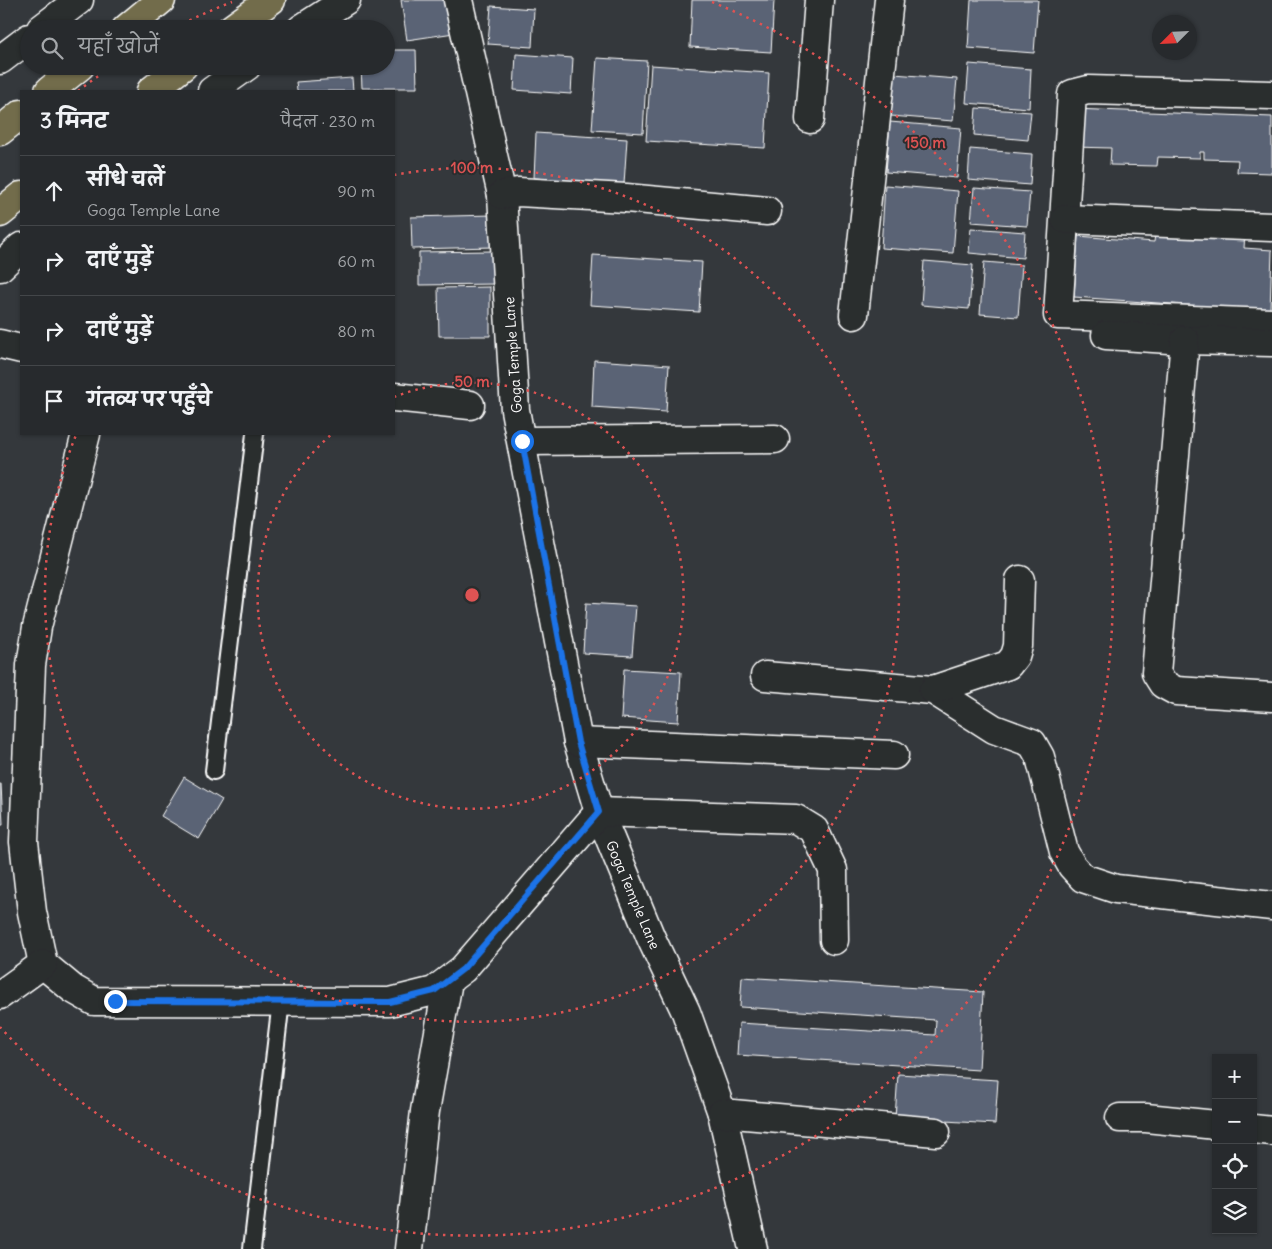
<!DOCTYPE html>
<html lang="hi">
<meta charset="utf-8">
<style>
body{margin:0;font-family:Delius,"Playpen Sans Deva",sans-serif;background:#2f3235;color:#f1f3f6}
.controls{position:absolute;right:15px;bottom:15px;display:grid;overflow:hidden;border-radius:0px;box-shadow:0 1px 4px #0004}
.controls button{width:45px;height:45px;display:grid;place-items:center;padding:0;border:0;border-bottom:1px solid #434649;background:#272a2d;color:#f1f3f6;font:25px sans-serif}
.compass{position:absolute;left:1152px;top:15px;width:45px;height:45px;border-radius:50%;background:#272a2d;box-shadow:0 1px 4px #0004;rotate:246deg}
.stop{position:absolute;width:15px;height:15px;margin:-11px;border:4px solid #1a73e8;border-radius:50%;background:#fff}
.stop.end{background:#1a73e8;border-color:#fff;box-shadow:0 1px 5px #0008}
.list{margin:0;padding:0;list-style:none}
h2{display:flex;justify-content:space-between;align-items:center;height:65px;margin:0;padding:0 20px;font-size:21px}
h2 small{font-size:16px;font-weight:400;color:#a4a7aa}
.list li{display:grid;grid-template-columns:32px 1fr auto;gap:15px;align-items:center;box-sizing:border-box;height:70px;padding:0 20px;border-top:1px solid #434649}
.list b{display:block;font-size:19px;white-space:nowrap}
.list p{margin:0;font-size:16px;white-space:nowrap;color:#a4a7aa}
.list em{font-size:16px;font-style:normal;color:#a4a7aa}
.icon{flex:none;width:28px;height:28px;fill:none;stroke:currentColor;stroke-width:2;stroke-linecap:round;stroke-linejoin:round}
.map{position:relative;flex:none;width:1272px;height:1249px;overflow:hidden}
.search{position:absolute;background:#272a2d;box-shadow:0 1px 4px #0004;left:20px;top:20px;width:375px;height:55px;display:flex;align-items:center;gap:12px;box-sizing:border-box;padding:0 18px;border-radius:28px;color:#a4a7aa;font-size:19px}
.panel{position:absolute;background:#272a2d;box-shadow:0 1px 4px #0004;left:20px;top:90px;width:375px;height:345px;border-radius:0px}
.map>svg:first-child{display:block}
.building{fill:#5a6374;stroke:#fff}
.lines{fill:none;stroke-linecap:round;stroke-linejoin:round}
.service-casing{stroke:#fff;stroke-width:20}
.minor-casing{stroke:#fff;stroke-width:31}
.secondary-casing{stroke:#fff;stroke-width:31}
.trunk-casing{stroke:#fff;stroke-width:31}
.service{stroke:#2a2d2e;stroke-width:16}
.minor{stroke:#2a2d2e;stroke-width:28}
.secondary{stroke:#2a2d2e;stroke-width:28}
.trunk{stroke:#726c4b;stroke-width:28}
.route{stroke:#1a73e8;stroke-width:6}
.ring{fill:none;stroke:#de5353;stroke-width:2.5;stroke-dasharray:2.5 5}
.labels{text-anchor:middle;stroke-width:4;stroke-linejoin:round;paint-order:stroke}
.street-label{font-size:14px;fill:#fff;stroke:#2a2d2e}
.centre{fill:#de5353;stroke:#2a2d2e;stroke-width:2.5}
.ring-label{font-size:15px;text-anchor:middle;font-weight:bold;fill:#de5353;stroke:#2a2d2e;stroke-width:4;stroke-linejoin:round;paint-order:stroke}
</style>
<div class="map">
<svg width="1272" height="1249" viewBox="0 0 1272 1249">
<rect width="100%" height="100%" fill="#34383c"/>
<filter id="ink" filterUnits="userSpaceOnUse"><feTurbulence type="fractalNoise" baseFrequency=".02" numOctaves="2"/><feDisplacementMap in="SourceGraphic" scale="10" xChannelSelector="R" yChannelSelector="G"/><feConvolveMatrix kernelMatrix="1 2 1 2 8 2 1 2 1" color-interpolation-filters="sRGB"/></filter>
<g filter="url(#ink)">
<g class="building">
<polygon points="401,0 449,0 454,33 407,40"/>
<polygon points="692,0 774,0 771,52 690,47"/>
<polygon points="971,0 1038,0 1034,53 968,48"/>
<polygon points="491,6 534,9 532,47 488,44"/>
<polygon points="386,50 416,50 417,88 362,88 361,66 386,66"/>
<polygon points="516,54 573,58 571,94 514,90"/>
<polygon points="597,58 647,61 643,133 592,130"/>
<polygon points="969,64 1031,69 1029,108 966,103"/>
<polygon points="651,65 769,73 765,148 646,141"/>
<polygon points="894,74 957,79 953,121 891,116"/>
<polygon points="352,78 353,91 297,91 296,82"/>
<polygon points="976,108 1031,112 1028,140 974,135"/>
<polygon points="1074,109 1272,117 1272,173 1237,172 1238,160 1204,159 1204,152 1200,152 1200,158 1158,157 1157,166 1110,165 1111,148 1073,147"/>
<polygon points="890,122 961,128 957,178 886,172"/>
<polygon points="536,133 627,139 624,184 534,178"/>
<polygon points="970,149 1032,154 1030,185 968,180"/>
<polygon points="885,185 958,191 953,253 881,248"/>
<polygon points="974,188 1030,192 1027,226 971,222"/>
<polygon points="493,215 493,247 412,249 411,217"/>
<polygon points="1156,227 1245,233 1244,248 1272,250 1270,311 1074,297 1078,236 1154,242"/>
<polygon points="971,228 1025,232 1023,258 969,253"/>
<polygon points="493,251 494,284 419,285 419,252"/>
<polygon points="593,255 702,262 699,312 590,305"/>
<polygon points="924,261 973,265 969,309 921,305"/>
<polygon points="984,262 1022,265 1018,317 980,314"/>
<polygon points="490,287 490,336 439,336 438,288"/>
<polygon points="594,360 669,365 666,412 592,407"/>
<polygon points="586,603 636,606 632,656 583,653"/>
<polygon points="624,669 681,672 678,722 621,718"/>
<polygon points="184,777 222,800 199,839 161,816"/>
<polygon points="0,784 1,784 3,825 0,825"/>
<polygon points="742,977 983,992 979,1070 737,1055 739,1023 935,1035 936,1020 740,1007"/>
<polygon points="898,1074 998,1080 995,1124 895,1118"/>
</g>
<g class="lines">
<defs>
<g id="service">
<polyline points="214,771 255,434"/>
<polyline points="252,1249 281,1001"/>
</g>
<g id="minor">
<polyline points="458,0 502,195 515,410 578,742 599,812 651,938 686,1012 722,1113 753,1249"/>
<polyline points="1272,95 1088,90 1072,94 1058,315 1272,323"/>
<polyline points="810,119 819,0"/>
<polyline points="502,195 518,192 626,198 767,211"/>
<polyline points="1065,219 1272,227"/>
<polyline points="854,315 889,0"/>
<polyline points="1106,335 1185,340 1272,342"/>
<polyline points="1185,340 1156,673 1163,684 1176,691 1272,697"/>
<polyline points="0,344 21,349"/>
<polyline points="394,397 470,405"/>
<polyline points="86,434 37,627 31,665 24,842 32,912 43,964 73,989 94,1001 390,1002 434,991 463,969 599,812 796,819 814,830 833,870 834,940"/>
<polyline points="522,441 775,439"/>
<polyline points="765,676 933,690 994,729 1032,743 1040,757 1064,852 1072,866 1083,878 1116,889 1272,906"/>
<polyline points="933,690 1008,665 1015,656 1018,646 1020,580"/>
<polyline points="578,742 894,755"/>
<polyline points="0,995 43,964"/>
<polyline points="722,1113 936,1132"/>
<polyline points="1120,1118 1146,1118 1216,1125"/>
<polyline points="1253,1129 1272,1131"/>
<polyline points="409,1249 425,1111 448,981"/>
</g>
<g id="secondary">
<polyline points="41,29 79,0"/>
<polyline points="301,29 346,0"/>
<polyline points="0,60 29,38"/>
<polyline points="212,91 247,66"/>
<polyline points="0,267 21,247"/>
</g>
<g id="trunk">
<polyline points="126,29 161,0"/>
<polyline points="231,29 271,0"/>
<polyline points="49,91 80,66"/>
<polyline points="151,91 183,66"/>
<polyline points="0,131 21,114"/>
<polyline points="0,213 21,196"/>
</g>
</defs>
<use href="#service" class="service-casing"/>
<use href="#minor" class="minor-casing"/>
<use href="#secondary" class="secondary-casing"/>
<use href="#trunk" class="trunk-casing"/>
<use href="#service" class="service"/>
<use href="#minor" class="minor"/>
<use href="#secondary" class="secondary"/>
<use href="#trunk" class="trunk"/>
</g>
</g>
<g class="lines" filter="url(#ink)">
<polyline class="route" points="115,1001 390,1002 434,991 463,969 599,812 578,742 522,441"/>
</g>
<g class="ring">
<path d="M394 397A213 213 0 1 1 332 434"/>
<path d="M394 175A427 427 0 1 1 76 435"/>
<path d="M78 91A640 640 0 0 1 110 68M176 27A640 640 0 0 1 232 2M712 2A640 640 0 1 1 0 1027"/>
</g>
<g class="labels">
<g class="street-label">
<text transform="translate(513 355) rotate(-94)" y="5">Goga Temple Lane</text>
<text transform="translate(633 895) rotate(67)" y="5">Goga Temple Lane</text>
</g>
</g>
<circle cx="472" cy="595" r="8" class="centre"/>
<g class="ring-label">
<text x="925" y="148">150 m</text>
<text x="472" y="173">100 m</text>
<text x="472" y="387">50 m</text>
</g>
</svg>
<div class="controls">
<button>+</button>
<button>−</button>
<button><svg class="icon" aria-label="locate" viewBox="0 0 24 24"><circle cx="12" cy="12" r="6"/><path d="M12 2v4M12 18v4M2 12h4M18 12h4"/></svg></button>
<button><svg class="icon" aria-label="layers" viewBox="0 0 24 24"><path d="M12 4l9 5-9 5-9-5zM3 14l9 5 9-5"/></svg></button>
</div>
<svg class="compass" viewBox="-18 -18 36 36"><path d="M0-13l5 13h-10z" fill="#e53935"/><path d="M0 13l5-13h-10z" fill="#a4a7aa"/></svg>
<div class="stop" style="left:522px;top:441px"></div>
<div class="stop end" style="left:115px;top:1001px"></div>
<div class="search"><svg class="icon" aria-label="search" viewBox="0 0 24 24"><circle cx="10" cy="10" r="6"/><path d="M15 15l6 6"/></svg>यहाँ खोजें</div>
<section class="panel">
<h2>3 मिनट<small>पैदल · 230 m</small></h2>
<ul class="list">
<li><svg class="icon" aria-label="ahead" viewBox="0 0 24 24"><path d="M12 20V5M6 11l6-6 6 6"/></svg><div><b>सीधे चलें</b><p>Goga Temple Lane</p></div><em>90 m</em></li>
<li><svg class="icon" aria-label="right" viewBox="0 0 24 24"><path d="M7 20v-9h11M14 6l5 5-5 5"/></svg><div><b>दाएँ मुड़ें</b></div><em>60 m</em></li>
<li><svg class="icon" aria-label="right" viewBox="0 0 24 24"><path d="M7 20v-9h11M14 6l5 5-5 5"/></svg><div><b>दाएँ मुड़ें</b></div><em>80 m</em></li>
<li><svg class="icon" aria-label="arrive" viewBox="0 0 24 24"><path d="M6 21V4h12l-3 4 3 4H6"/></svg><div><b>गंतव्य पर पहुँचे</b></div></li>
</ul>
</section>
</div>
